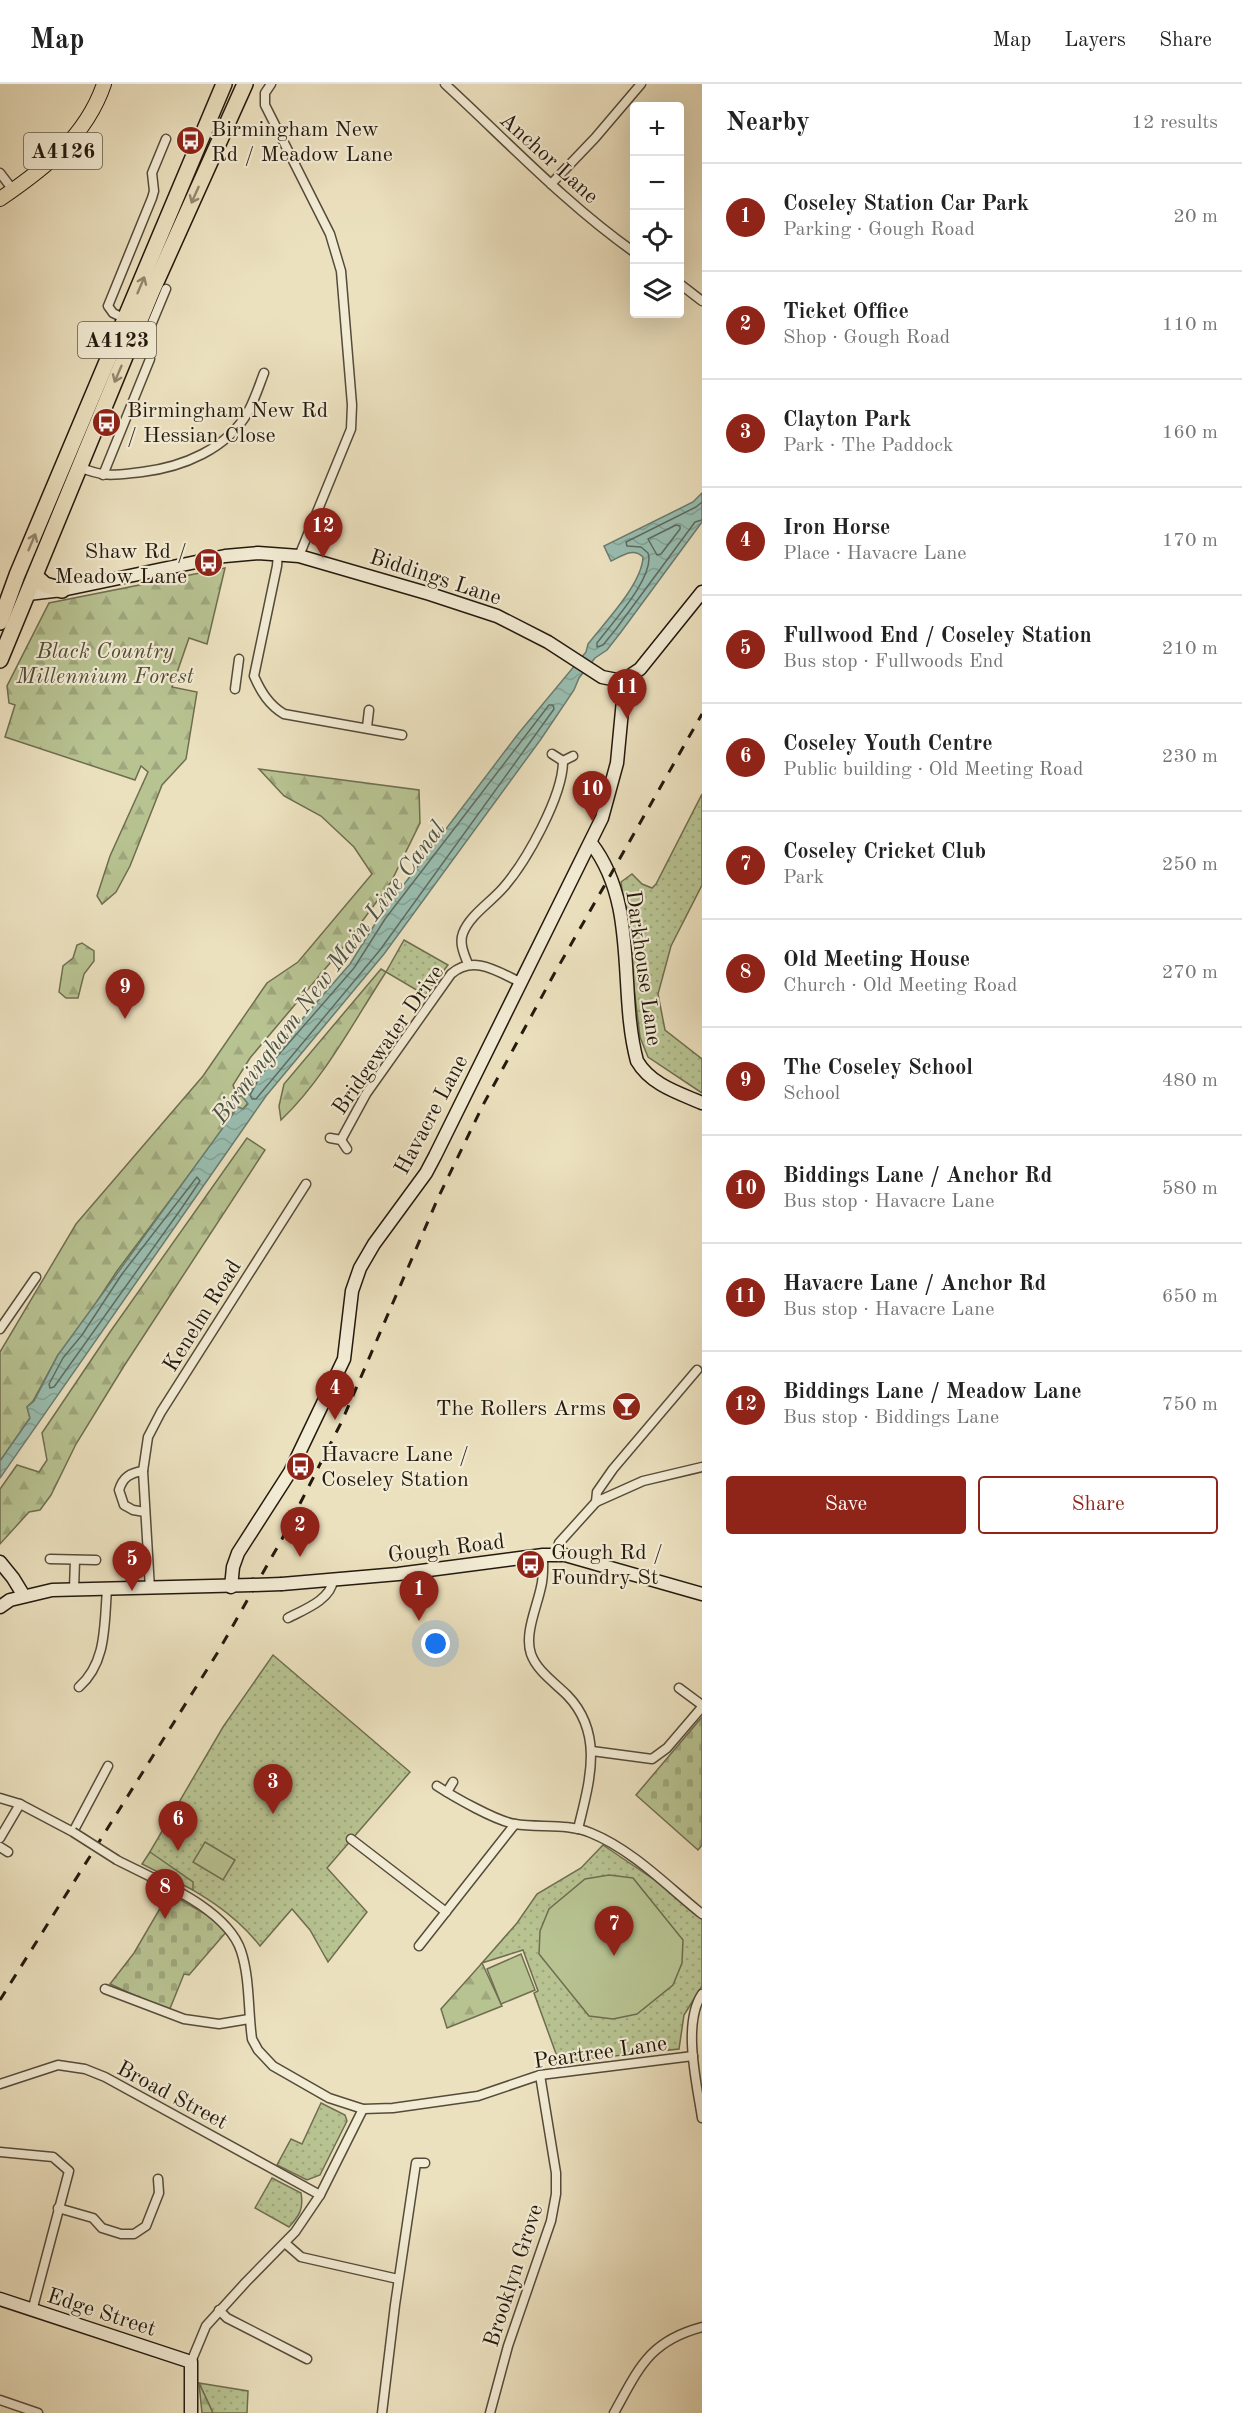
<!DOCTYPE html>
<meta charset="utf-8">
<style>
body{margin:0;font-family:"Old Standard TT",serif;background:#f6f6f6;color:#222}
.controls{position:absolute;right:18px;top:18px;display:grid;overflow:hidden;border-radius:6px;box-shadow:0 6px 24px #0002}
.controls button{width:54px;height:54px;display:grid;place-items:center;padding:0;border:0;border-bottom:2px solid #e0e0e0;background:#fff;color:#222;font:30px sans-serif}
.you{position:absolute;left:436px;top:1560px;width:21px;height:21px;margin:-15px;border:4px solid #fff;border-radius:50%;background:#1a73e8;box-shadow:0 0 0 9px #1a73e833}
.badge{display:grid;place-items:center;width:39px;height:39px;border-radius:50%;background:#8f2418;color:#fff;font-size:20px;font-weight:700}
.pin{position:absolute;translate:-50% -50px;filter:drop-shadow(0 2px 3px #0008)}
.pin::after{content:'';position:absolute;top:32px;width:21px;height:18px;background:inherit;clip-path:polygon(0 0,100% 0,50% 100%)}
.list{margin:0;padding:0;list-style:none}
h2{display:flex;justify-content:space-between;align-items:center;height:78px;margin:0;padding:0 24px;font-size:26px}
h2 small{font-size:20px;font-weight:400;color:#767676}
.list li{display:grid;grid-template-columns:39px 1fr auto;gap:18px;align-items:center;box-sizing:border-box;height:108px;padding:0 24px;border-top:2px solid #e0e0e0}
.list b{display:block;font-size:22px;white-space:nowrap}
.list p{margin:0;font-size:20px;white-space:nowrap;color:#767676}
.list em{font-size:20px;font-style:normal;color:#767676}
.actions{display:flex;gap:12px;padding:18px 24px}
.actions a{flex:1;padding:14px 0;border:2px solid #8f2418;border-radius:6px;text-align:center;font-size:21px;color:#8f2418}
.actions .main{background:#8f2418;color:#fff}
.icon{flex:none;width:33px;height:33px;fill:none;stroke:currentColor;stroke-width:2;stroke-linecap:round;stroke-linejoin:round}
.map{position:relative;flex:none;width:702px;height:2329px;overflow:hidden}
header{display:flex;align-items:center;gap:36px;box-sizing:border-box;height:84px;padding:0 30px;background:#fff;border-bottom:2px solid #e0e0e0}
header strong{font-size:28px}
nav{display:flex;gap:33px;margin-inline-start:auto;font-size:21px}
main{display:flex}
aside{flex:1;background:#fff}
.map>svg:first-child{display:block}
.green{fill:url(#green-dots);stroke:#6e6e50;stroke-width:1.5}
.forest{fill:url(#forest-firs);stroke:#6e6e50;stroke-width:1.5}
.cemetery{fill:url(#cemetery-stones);stroke:#6e6e50;stroke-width:1.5}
.pitch{fill:#b8c392;stroke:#6e6e50;stroke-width:1.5}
.water{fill:url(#water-waves);stroke:#6a7c70;stroke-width:1.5}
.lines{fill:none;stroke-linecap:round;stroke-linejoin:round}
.shore{stroke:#5e6c60;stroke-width:1.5}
.street-casing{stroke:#554b3a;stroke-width:11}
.secondary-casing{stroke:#23190e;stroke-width:15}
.primary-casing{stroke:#23190e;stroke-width:16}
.highway-casing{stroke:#23190e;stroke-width:18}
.street{stroke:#f3ecd5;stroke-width:8}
.secondary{stroke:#f3ecd5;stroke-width:12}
.primary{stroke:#ece1bf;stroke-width:14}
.highway{stroke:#ece1bf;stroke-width:15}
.rail{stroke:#23190e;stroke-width:3;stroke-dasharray:10 10;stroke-linecap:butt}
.street-bridge-casing{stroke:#554b3a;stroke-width:11;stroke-linecap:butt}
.secondary-bridge-casing{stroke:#23190e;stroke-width:15;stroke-linecap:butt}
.street-bridge{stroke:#f3ecd5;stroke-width:8}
.secondary-bridge{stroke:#f3ecd5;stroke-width:12}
.oneway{stroke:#92876f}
.labels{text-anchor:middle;stroke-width:4.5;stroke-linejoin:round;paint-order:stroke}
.shield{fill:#f3ecd5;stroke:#61584a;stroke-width:1.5}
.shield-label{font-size:21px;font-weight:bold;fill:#23190e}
.poi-label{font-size:22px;fill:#23190e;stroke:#f3ecd5;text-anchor:start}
.street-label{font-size:22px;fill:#23190e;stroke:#f3ecd5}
.park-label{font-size:22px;font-style:italic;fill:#504c36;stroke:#f3ecd5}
.water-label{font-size:24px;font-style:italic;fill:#4c5347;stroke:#f3ecd5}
</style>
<header>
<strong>Map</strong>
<nav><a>Map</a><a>Layers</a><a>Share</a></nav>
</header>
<main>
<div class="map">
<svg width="702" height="2329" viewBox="0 0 702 2329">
<defs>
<pattern id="green-dots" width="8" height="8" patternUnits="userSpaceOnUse" patternTransform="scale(1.5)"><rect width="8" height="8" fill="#b8c392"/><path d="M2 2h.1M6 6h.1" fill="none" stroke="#9ea77d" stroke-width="1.8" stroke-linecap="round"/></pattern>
<pattern id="forest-firs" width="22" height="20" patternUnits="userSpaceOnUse" patternTransform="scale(1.5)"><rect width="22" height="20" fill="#b8c392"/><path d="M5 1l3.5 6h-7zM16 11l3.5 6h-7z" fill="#9ea77d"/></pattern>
<pattern id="cemetery-stones" width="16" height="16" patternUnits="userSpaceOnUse" patternTransform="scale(1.5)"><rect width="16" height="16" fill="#b8c392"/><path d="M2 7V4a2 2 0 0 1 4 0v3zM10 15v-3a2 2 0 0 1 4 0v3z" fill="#9ea77d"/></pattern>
<pattern id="water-waves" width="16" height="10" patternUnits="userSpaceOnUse" patternTransform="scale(1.5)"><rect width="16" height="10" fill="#99beb1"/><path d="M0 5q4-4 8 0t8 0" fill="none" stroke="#84a397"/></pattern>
</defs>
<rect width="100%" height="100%" fill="#ece1bf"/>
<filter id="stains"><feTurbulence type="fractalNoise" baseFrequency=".00333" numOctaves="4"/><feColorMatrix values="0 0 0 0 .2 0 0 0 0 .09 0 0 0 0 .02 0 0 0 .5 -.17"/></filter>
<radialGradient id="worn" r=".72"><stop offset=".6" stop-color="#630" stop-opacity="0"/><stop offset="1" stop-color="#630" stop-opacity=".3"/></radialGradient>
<g class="green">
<polygon points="702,710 702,801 671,862 658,910 665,946 702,975 702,1009 648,973 640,953 621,798 632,790 642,800 652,804 656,800"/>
<polygon points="404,856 448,881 425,911 386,888"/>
<path d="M273,1571l137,117 -83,96 40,44 -39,50 -18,-32 -18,-21 -32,37c-30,-39 -74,-60 -116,-84l79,-135z"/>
<polygon points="603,1761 668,1805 702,1834 702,1902 684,1931 679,1965 559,1978 534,1909 538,1907 523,1866 482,1879 517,1839 537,1810 581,1784"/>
<polygon points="321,2019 345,2031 347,2037 320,2091 307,2096 277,2081 291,2055 302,2060"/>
<path d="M272,2094l29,15c3,16 -2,23 -12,34l-34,-19z"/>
<polygon points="199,2299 248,2307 247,2329 213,2329"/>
</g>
<g class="forest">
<polygon points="225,484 207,560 189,554 172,603 197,608 186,675 162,701 130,782 116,808 102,820 97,812 110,772 148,688 141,682 135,696 5,653 15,621 9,619 7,602 49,519"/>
<polygon points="259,685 419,706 420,739 391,798 341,866 250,974 233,1001 237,1012 242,1012 248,1019 243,1025 230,1030 225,1042 195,1083 117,1187 77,1248 58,1271 33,1317 27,1323 30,1334 0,1377 0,1268 76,1140 203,992 267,899 298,878 372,790 354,763 321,732 284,712"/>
<polygon points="82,859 94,867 94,877 84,890 78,914 66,914 59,908 63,882 73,874 77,861"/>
<path d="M381,885l5,3c-32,49 -62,107 -105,148l-2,-14 5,-22z"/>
<polygon points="247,1054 265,1066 124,1282 76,1360 51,1411 40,1426 29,1428 0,1460 0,1405 17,1381 39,1388 47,1376 42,1349 110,1248"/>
<polygon points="150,1768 193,1798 193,1806 142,1780"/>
<polygon points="482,1879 502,1922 447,1944 441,1925"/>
<polygon points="199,2299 213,2329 202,2329"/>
</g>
<g class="cemetery">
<polygon points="702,1633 702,1761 698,1766 636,1711"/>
<polygon points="169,1809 207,1831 227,1847 189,1891 184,1890 169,1927 110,1900 134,1869"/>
</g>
<g class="pitch">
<polygon points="205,1758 235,1776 223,1796 193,1778"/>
<polygon points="609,1791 633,1794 683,1856 682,1879 673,1901 637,1930 613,1935 589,1932 539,1870 540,1847 549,1825 585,1795"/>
<polygon points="521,1870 535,1906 501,1920 487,1885"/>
</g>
<path class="water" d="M702,409v29l-81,110 -14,18 -12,8 -16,20 -5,12 -33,49 -157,215 -118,142 -266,382v-17l30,-43 -3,-11 7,-6 24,-46 180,-248 5,2 5,-5 -6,-8 14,-24 94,-108 30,-48 138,-182 68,-82 2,-8c17,-22 54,-60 55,-87 -10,-10 -21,-1 -32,4l-7,-15 89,-44z"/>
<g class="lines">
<g class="shore">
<path d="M702,418l-6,5 -70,35 1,4 14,1 7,6c8,23 -37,71 -51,90v4l6,-2 13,-16 79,-107 7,-2"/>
<polygon points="676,441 680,442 680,445 661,470 657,471 648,455"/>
<polygon points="549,621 553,621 554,625 380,866 256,1015 252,1015 250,1011 261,991 354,884 385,835"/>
<polygon points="197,1093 200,1097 181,1125 54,1303 50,1304 49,1300 63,1274 82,1251 122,1190"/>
</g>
<defs>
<g id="street">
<polyline points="271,0 265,9 265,21 330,150 341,187 352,321 351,345 299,472"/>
<path d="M445,0c62,57 120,119 189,168"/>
<polyline points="0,89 13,106"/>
<polyline points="551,100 595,54 641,0"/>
<polyline points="680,200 702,217"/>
<polyline points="166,205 149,246 113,229 108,222 152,114 154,107 152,89 166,55"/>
<path d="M79,383c27,11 35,8 63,5 41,-5 85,-23 106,-60 7,-13 11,-26 16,-39"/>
<polyline points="103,391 150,275"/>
<path d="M278,469l-1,13 -23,110c7,16 15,29 30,38l118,21"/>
<polyline points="235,605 239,575"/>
<polyline points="367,643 369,626"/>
<polyline points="552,670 563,677 573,672"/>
<path d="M468,880c-4,-10 -9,-21 -5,-31 7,-18 28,-31 40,-45 23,-26 60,-92 60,-127"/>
<polyline points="330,1054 341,1056 347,1065"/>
<path d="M341,1056l25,-46 85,-120c23,-20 47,-2 71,9"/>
<polyline points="0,1245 36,1193"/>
<path d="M143,1387c-13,2 -20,6 -24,19l5,15 9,5 12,2"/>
<polyline points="596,1418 597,1408 613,1385 697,1286"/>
<path d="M543,1471c0,11 1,21 -2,32 -4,20 -17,47 -10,67 6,17 24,29 36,41 38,39 22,88 11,134"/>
<polyline points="557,1471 559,1459 596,1418 643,1397 702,1383"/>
<polyline points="50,1475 96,1476"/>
<polyline points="74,1505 75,1476"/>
<polyline points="150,1505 143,1387 148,1353 161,1328 306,1100"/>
<path d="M288,1534c15,-8 43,-18 45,-38"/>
<path d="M79,1603c28,-25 25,-62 28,-97"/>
<polyline points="679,1604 702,1621"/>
<polyline points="592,1667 652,1675 667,1664 702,1623"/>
<path d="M437,1702c17,11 59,35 78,38 25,4 52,-1 76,9 42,17 77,54 111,81"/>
<polyline points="447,1708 453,1698"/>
<polyline points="0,1714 20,1720 73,1748 108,1682"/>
<polyline points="0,1754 20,1720"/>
<polyline points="351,1755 446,1828"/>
<polyline points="0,1763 8,1768"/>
<path d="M117,1776c38,20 110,48 124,91 9,27 7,60 11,88l6,11 15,16 56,32 34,11 30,-1 85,-12 62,-21 153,-19"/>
<polyline points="419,1862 515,1740"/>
<polyline points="105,1905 184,1935 219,1940 249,1935"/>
<path d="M702,1910c-20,30 -5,90 0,124"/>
<polyline points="0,2000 58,1981 85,1985 105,1993 320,2111"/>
<polyline points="0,2068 53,2073 69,2087 32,2227"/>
<polyline points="58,2124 93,2134 102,2144 121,2150 134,2150 146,2142 159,2109 158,2095"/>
<polyline points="285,2159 301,2173 398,2195"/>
<polyline points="219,2226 227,2234 307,2275"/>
<polyline points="191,2278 206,2242 246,2198 295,2148 320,2111 363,2025"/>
<polyline points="0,2316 38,2329"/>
<polyline points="382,2329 395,2221 416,2079 425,2079"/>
<polyline points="490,2329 508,2262 551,2137 556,2110 556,2089 540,1991"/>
<path d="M614,2329c25,-45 35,-72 88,-86"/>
</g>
<g id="secondary">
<polyline points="28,510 62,506 225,472 258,469 299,472 430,510 497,532 548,558 602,593 617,596 625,595 640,585 702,508"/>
<path d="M591,759c48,62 27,147 46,218 14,24 42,32 65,42"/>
<polyline points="0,1478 13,1494 24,1512"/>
<polyline points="282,1500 398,1490 543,1471 565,1471 702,1510"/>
<polyline points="231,1503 233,1483 238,1469 290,1388 344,1275 352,1207 360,1184 374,1160 426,1089 435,1072 602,734 617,679 625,595"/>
<polyline points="0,1523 10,1516 52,1506 252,1501"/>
<polyline points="0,2215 191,2278 191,2329"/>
</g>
<path id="primary" d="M0,115c44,-30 86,-62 104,-115"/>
<g id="highway">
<polyline points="35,492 45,501 62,506"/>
<polyline points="0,538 17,491 224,0"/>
<polyline points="0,576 152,207 245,0"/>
</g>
</defs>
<use href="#street" class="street-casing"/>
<use href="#secondary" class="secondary-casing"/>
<use href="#primary" class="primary-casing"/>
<use href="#highway" class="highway-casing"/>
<use href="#street" class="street"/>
<use href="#secondary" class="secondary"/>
<use href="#primary" class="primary"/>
<use href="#highway" class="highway"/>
<polyline class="rail" points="0,1916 218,1568 282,1455 342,1337 438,1114 483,1021 553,892 702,630"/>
<defs>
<polyline id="street-bridge" points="73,1748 117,1776"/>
<polyline id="secondary-bridge" points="252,1501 282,1500"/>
</defs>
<use href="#street-bridge" class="street-bridge-casing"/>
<use href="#secondary-bridge" class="secondary-bridge-casing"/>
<use href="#street-bridge" class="street-bridge"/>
<use href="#secondary-bridge" class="secondary-bridge"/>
</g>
<defs><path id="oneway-shaft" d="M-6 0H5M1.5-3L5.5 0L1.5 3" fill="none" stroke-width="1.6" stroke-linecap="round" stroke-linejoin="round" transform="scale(1.5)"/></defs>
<g class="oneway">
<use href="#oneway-shaft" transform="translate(195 111) rotate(114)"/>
<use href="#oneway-shaft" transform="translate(141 201) rotate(-67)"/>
<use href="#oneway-shaft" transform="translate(118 290) rotate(113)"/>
<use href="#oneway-shaft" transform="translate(32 458) rotate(-67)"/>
</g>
<defs>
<symbol id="bus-disc" viewBox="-11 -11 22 22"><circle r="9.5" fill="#8f2418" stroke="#f3ecd5"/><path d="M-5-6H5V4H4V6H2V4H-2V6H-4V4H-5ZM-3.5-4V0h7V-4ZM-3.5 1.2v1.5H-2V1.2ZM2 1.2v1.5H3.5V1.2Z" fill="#fff"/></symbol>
<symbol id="bar-disc" viewBox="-11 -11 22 22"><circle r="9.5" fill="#8f2418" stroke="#f3ecd5"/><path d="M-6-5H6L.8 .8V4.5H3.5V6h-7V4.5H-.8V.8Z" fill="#fff"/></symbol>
</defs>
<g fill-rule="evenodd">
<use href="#bus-disc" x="174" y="40" width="33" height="33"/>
<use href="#bus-disc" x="90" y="322" width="33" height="33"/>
<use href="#bus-disc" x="192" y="462" width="33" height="33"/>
<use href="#bar-disc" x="610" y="1306" width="33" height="33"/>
<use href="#bus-disc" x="284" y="1366" width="33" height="33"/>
<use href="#bus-disc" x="514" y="1464" width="33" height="33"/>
</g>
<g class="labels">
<g class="shield">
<rect x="24" y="49" width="78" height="36" rx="4.5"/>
<rect x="78" y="238" width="78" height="36" rx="4.5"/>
</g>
<g class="shield-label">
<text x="63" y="74">A4126</text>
<text x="117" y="263">A4123</text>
</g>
<g class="poi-label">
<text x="211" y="52">Birmingham New<tspan x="211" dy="25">Rd / Meadow Lane</tspan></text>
<text x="127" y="333">Birmingham New Rd<tspan x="127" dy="25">/ Hessian Close</tspan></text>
<text x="187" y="474" text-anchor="end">Shaw Rd /<tspan x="187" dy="25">Meadow Lane</tspan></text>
<text x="606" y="1331" text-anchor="end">The Rollers Arms</text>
<text x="321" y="1377">Havacre Lane /<tspan x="321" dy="25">Coseley Station</tspan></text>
<text x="551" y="1475">Gough Rd /<tspan x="551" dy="25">Foundry St</tspan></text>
</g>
<g class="street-label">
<text transform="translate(550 73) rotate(42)" y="8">Anchor Lane</text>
<text transform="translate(436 492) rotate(18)" y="8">Biddings Lane</text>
<text transform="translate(645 884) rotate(82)" y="8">Darkhouse Lane</text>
<text transform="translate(387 955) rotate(-55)" y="8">Bridgewater Drive</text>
<text transform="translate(430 1030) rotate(-62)" y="8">Havacre Lane</text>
<text transform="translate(201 1231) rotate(-58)" y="8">Kenelm Road</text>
<text transform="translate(446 1463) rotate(-7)" y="8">Gough Road</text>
<text transform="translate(600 1967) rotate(-8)" y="8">Peartree Lane</text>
<text transform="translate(173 2010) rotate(28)" y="8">Broad Street</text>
<text transform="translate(512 2191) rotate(-72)" y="8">Brooklyn Grove</text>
<text transform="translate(102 2227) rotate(18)" y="8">Edge Street</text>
</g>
<g class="park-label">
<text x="105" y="574">Black Country<tspan x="105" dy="25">Millennium Forest</tspan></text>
</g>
<g class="water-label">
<text transform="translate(328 888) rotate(-53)" y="8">Birmingham New Main Line Canal</text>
</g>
</g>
<rect width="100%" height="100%" filter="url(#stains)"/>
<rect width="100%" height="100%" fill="url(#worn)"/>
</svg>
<div class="controls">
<button>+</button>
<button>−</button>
<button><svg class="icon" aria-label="locate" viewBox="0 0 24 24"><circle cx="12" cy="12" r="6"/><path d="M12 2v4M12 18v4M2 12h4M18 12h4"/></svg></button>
<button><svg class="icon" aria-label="layers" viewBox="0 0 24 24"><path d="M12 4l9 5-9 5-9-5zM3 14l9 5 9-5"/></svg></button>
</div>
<div class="you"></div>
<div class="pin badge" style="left:419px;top:1537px">1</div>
<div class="pin badge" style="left:300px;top:1473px">2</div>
<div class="pin badge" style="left:273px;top:1730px">3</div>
<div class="pin badge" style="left:335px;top:1336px">4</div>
<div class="pin badge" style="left:132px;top:1507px">5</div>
<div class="pin badge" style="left:178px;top:1767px">6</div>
<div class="pin badge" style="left:614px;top:1872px">7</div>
<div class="pin badge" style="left:165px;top:1835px">8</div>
<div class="pin badge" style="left:125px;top:935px">9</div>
<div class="pin badge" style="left:592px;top:737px">10</div>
<div class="pin badge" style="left:627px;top:635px">11</div>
<div class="pin badge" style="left:323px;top:474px">12</div>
</div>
<aside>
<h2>Nearby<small>12 results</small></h2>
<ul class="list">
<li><span class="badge">1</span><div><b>Coseley Station Car Park</b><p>Parking · Gough Road</p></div><em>20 m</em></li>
<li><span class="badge">2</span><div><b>Ticket Office</b><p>Shop · Gough Road</p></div><em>110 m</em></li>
<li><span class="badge">3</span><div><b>Clayton Park</b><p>Park · The Paddock</p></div><em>160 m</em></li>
<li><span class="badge">4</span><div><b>Iron Horse</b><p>Place · Havacre Lane</p></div><em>170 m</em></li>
<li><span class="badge">5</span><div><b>Fullwood End / Coseley Station</b><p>Bus stop · Fullwoods End</p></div><em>210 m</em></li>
<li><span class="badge">6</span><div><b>Coseley Youth Centre</b><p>Public building · Old Meeting Road</p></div><em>230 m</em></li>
<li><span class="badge">7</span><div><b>Coseley Cricket Club</b><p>Park</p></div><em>250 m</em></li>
<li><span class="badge">8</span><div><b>Old Meeting House</b><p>Church · Old Meeting Road</p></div><em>270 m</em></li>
<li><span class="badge">9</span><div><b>The Coseley School</b><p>School</p></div><em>480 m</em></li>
<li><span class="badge">10</span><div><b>Biddings Lane / Anchor Rd</b><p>Bus stop · Havacre Lane</p></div><em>580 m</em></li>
<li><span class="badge">11</span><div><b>Havacre Lane / Anchor Rd</b><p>Bus stop · Havacre Lane</p></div><em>650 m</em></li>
<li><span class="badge">12</span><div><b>Biddings Lane / Meadow Lane</b><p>Bus stop · Biddings Lane</p></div><em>750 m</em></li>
</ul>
<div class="actions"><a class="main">Save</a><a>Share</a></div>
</aside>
</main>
